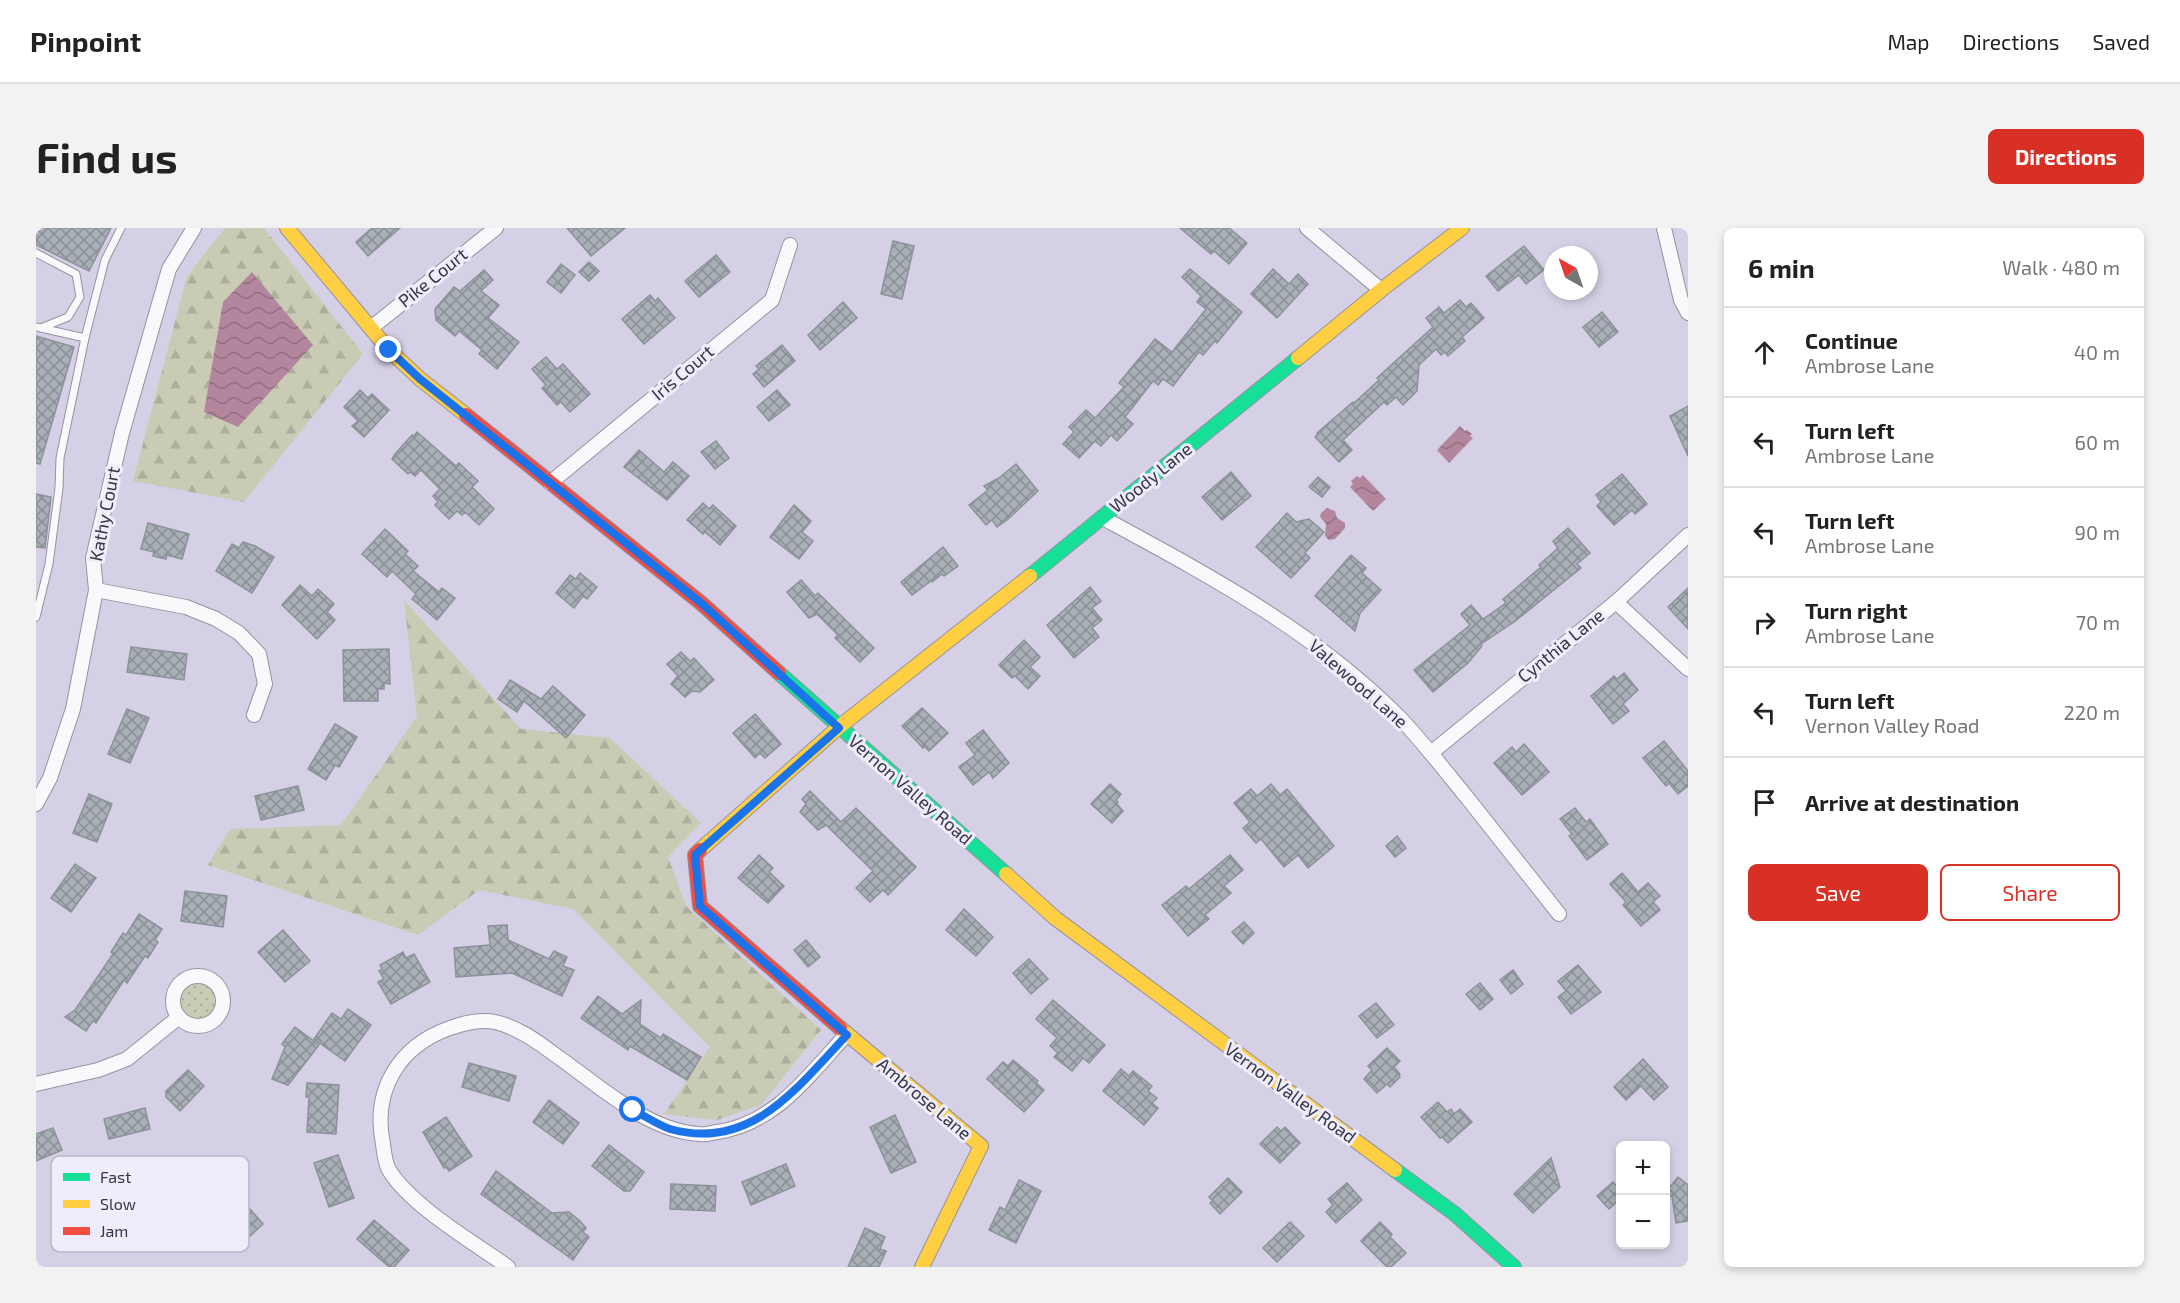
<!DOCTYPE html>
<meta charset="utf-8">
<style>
body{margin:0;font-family:"Exo 2",sans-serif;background:#f2f2f2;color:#222}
.controls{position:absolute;right:18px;bottom:18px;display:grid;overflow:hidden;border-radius:9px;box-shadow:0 3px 9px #0003}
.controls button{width:54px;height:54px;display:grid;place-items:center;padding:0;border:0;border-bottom:2px solid #e0e0e0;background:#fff;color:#222;font:30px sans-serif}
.compass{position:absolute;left:1508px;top:18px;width:54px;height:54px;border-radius:50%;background:#fff;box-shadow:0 3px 9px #0003;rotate:320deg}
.stop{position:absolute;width:18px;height:18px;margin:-14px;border:4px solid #1a73e8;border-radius:50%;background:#fff}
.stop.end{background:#1a73e8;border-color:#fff;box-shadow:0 2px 6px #0008}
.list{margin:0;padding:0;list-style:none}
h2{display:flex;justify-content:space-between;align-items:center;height:78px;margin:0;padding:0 24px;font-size:26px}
h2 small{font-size:20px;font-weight:400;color:#767676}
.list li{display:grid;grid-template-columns:39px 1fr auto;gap:18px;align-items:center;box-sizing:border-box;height:90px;padding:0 24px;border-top:2px solid #e0e0e0}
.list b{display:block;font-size:22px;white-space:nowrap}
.list p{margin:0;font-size:20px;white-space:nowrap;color:#767676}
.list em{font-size:20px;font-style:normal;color:#767676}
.actions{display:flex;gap:12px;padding:18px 24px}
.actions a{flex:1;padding:14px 0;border:2px solid #d93025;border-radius:9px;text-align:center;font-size:21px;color:#d93025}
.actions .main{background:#d93025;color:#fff}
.icon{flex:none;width:33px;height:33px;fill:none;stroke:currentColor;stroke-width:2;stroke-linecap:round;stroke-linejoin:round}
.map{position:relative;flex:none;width:1652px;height:1039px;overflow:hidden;border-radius:9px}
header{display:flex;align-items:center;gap:36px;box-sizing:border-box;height:84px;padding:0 30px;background:#fff;border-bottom:2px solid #e0e0e0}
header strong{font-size:28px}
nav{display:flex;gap:33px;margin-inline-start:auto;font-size:21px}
.intro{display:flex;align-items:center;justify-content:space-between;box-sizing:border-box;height:144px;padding:0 36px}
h1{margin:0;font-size:42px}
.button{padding:15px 27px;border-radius:9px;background:#d93025;color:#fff;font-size:21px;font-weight:700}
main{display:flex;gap:36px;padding:0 36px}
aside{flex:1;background:#fff;border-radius:9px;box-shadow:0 3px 9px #0003}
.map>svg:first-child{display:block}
.grass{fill:url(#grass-dots)}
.forest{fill:url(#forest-firs)}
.water{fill:url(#water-waves)}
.building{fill:url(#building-cross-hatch);stroke:#8c929a;stroke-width:1.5}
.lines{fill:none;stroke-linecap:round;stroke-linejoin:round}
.lane-casing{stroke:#9692a2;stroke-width:9}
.street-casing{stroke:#9692a2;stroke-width:16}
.fast-casing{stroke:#9692a2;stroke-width:16}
.slow-casing{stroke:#9692a2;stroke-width:16}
.jam-casing{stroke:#9692a2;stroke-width:16}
.lane{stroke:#f9f8fb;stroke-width:7}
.street{stroke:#f9f8fb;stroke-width:14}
.fast{stroke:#16e098;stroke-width:14}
.slow{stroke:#ffcf43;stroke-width:14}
.jam{stroke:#f24e42;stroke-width:14}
.route{stroke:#1a73e8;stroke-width:8}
.labels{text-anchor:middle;stroke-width:6;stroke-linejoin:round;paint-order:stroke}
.street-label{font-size:18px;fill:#373443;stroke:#efecfc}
.key{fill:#efecfc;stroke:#b8b5c4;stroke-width:1.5}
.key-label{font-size:16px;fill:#373443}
</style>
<header>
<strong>Pinpoint</strong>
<nav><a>Map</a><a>Directions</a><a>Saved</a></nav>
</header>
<div class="intro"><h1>Find us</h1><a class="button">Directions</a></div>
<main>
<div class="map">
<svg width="1652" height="1039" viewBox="0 0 1652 1039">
<defs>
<pattern id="grass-dots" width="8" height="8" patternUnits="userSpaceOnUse" patternTransform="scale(1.5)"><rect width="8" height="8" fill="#c9cbb5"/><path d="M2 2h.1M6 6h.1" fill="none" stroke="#adaf9d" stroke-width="1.8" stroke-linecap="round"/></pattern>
<pattern id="forest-firs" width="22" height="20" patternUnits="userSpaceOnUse" patternTransform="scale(1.5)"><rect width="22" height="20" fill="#c9cbb5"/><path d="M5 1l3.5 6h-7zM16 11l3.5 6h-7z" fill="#adaf9d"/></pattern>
<pattern id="water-waves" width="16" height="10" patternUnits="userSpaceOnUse" patternTransform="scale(1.5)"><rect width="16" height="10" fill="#b3869e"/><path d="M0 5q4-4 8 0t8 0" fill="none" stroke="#926e82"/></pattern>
<pattern id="building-cross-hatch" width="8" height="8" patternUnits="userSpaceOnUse" patternTransform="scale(1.5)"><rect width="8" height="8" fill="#a9afb6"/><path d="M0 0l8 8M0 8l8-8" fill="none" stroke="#8a8f96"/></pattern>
</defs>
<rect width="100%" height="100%" fill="#d5d0e5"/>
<circle class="grass" cx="162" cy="772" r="20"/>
<g class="forest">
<polygon points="189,0 228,0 327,126 208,274 97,253 151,48"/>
<polygon points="368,372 485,501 574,510 665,595 632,629 650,678 785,802 725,877 681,892 628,886 674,819 537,681 443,662 382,707 172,637 194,601 305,597 381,488"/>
</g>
<g class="water">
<polygon points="216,44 277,117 202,199 168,184 187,74"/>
<polygon points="1424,198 1429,203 1431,202 1436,206 1434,208 1437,210 1413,235 1401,222"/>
<polygon points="1327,247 1350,271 1337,283 1314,259 1317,256 1315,253 1321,248 1324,250"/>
<polygon points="1291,280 1299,283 1301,290 1309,295 1309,300 1299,311 1293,312 1289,308 1290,296 1284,289 1285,285"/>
</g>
<g class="building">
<polygon points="0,0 75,0 53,43 0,17"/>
<polygon points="336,0 364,0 332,28 320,14"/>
<polygon points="531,0 589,0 555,28"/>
<polygon points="1144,0 1193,0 1211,15 1193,36 1178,23 1175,26"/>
<polygon points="857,13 878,18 866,71 845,66"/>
<polygon points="1488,18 1508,42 1490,56 1483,47 1462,63 1450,48"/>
<polygon points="680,27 694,44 663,69 649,53"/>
<polygon points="553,34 563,43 553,53 543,44"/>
<polygon points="525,36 539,47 525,65 511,54"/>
<polygon points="1154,41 1206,84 1181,115 1179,113 1167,127 1163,124 1137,158 1127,151 1122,157 1117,153 1089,189 1097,196 1081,213 1075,207 1065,218 1059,213 1043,230 1027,216 1038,204 1033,199 1050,182 1059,190 1088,159 1083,155 1119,111 1136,124 1170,81 1161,74 1165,68 1146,49"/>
<polygon points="1237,41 1253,56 1262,46 1272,56 1241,90 1215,66"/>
<polygon points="448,42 457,52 445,63 463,77 452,90 483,114 461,141 443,126 446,122 423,103 419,108 400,92 399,81 418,59 424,63"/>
<polygon points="614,67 619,73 622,70 639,90 608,116 586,91"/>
<polygon points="1424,72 1430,79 1435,75 1448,90 1426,109 1429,113 1412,128 1409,124 1405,127 1400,121 1383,137 1381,163 1367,177 1360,169 1351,177 1348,174 1307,212 1316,222 1303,234 1279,209 1282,206 1281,205 1317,174 1318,175 1343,152 1341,150 1397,99 1390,90 1403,79 1408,85"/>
<polygon points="807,74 821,90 784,122 772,107"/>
<polygon points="1566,84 1582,104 1563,119 1547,99"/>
<polygon points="0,108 38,119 4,236 0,235"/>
<polygon points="746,117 759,133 728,159 717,146 723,141 720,138"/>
<polygon points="510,129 521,141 527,136 554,166 534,184 525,174 521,177 506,160 510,157 496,141"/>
<polygon points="324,162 332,170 336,166 353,182 328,209 316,198 322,193 308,179"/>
<polygon points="741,162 754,177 733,193 721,179"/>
<polygon points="1652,178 1652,228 1634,188"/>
<polygon points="381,204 420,238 423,235 442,253 436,259 458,281 443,297 429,284 426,287 421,283 413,291 399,277 402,274 397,268 404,261 385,242 379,248 374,244 372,246 356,231 359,226 376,207 378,208"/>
<polygon points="680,213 693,230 679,241 665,224"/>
<polygon points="603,222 628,244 637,234 653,248 631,272 588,239"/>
<polygon points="980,236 1002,263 971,292 961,299 956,292 950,297 933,277 952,262 948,258 963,250"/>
<polygon points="1195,244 1215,268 1186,292 1166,269"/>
<polygon points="1586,246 1611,276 1599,286 1596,282 1578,297 1561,278 1565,274 1560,267"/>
<polygon points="1282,249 1294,259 1286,269 1273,259"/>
<polygon points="0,266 15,269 9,320 0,319"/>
<polygon points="667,275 673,281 677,277 700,298 684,317 669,304 667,306 651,292"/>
<polygon points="758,277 775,293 766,304 777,313 763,331 734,309"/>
<polygon points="1251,285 1260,294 1273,291 1288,304 1269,325 1274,330 1255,350 1220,319"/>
<polygon points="112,295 153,306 146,331 131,327 130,331 117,328 118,324 105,321"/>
<polygon points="1532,300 1554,325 1541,336 1545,340 1478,394 1445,416 1446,418 1432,435 1397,464 1378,442 1434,397 1425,386 1435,377 1447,391 1470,375 1467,371 1505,339 1503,337 1522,320 1517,313"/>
<polygon points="349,301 372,323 369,326 382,338 377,343 403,364 406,360 419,370 401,392 376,371 380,366 356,343 351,349 326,326"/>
<polygon points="207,314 219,318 238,329 216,365 180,343 196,316 203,320"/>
<polygon points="907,319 922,338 908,348 906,346 896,354 895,353 876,367 865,354"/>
<polygon points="1315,327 1330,340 1326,345 1345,362 1324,385 1319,403 1279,368"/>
<polygon points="544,345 561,359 551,371 547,368 538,380 520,365 534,347 540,351"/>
<polygon points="765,352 779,368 782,365 838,420 824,434 799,410 802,407 781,386 773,390 751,364"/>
<polygon points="264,357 276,368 282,361 298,376 291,384 299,392 281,411 246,377"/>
<polygon points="1054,359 1065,373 1056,380 1066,392 1056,400 1063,409 1038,430 1011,397"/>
<polygon points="1652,360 1652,401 1632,379"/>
<polygon points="988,412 1004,429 994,439 1004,448 992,461 979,448 976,450 963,437"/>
<polygon points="95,419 151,426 148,452 91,444"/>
<polygon points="353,421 354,456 348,455 348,461 342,461 342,473 308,473 307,422"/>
<polygon points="645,424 654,433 658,430 678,452 664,464 656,463 649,469 635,456 642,448 631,436"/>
<polygon points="1588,445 1602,462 1587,476 1593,483 1577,496 1555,468 1578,448 1581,451"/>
<polygon points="474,452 505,471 517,458 549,487 530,510 488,473 481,484 462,471"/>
<polygon points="886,480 912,505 893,523 888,518 887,520 866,498"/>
<polygon points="91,481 113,490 94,535 72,526"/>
<polygon points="719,486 745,516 729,530 724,525 719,530 697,505"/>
<polygon points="299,496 321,509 303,539 299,537 290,552 272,541"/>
<polygon points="947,502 973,535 957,550 953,544 937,557 923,539 939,527 930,515"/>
<polygon points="1628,513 1652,543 1652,558 1642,566 1633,555 1630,558 1607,530"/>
<polygon points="1488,516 1513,544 1486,567 1458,535 1476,519 1480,524"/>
<polygon points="1074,556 1085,566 1080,572 1082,574 1081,576 1087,583 1076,595 1055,576"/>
<polygon points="1235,556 1244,567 1251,561 1298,618 1272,640 1262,627 1248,639 1225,611 1220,615 1207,600 1214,594 1198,575 1215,561 1221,568"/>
<polygon points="262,558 268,582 225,592 219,568"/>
<polygon points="774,563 805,594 820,580 880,639 852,667 847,662 834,674 820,660 837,643 790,597 782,602 764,584 770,576 766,571"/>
<polygon points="53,566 76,576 61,614 37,605"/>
<polygon points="1539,580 1550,594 1554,591 1572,616 1551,632 1533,608 1536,606 1524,591"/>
<polygon points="1361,608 1370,620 1359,629 1350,618"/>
<polygon points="723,627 737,640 733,644 748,658 732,675 702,650"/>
<polygon points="1194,627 1207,642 1188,658 1195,665 1169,687 1173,691 1152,708 1126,677 1150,658 1153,661"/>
<polygon points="39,636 60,650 35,684 15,670"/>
<polygon points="1586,645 1602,664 1612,655 1624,668 1617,674 1624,682 1605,698 1587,677 1590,674 1574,656"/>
<polygon points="149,663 191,668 187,699 145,693"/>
<polygon points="928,681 957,709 940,728 910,702"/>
<polygon points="103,686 126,701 119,712 122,714 112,730 109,728 91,755 88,752 60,795 57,793 50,803 29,789 39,782 77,726 75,724 87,705 90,707"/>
<polygon points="1208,694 1218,705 1207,716 1196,704"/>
<polygon points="471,697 472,712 513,731 518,723 531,729 527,738 538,742 526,768 476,745 420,749 418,720 454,717 452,698"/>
<polygon points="247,702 274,733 249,754 222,724"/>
<polygon points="770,712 784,729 772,739 758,722"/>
<polygon points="367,724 370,730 378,726 394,754 355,776 342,754 348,751 343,743 346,741 344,737"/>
<polygon points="993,731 1012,751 995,766 977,745"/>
<polygon points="1542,737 1565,764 1535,786 1522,769 1530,763 1522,753"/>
<polygon points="1477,742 1487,756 1475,766 1464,752"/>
<polygon points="1444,755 1457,771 1444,782 1430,766"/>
<polygon points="562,768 586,786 605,772 604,796 625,810 627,806 665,829 651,852 594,818 592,822 545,790"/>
<polygon points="1017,772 1069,817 1053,835 1047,830 1036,843 1018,829 1022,825 1014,818 1021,810 1000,791"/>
<polygon points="1340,775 1358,797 1341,810 1323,788"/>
<polygon points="312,781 335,797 309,833 278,811 296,785 305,791"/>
<polygon points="259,799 283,817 252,857 236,851 249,819 246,816"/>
<polygon points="1351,820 1364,833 1358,839 1364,846 1363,847 1364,849 1354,859 1351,856 1341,865 1328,851 1336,842 1332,838"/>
<polygon points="1607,831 1632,859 1618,872 1605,858 1590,872 1578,859"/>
<polygon points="977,832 1002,853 1000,855 1008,862 988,884 951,851 967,834 972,838"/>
<polygon points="433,835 480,848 473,873 426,859"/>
<polygon points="1085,841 1093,848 1097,843 1116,858 1112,863 1121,870 1116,875 1122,880 1108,897 1067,863"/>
<polygon points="152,842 168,858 144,883 130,869 130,863"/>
<polygon points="271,855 303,857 300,906 271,904 273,869 270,869"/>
<polygon points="513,872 543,895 527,916 497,894"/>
<polygon points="1402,874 1411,884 1415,881 1418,886 1424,881 1436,894 1412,915 1406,909 1404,910 1385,889"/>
<polygon points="109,880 114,901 73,911 68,891"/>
<polygon points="859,887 880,934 855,945 834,899"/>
<polygon points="410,889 436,928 413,943 410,939 408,940 387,904"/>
<polygon points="1241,899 1245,903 1249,899 1264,915 1244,935 1224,916"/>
<polygon points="17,900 26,922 0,933 0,906"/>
<polygon points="573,917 608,944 594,963 588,963 556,938"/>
<polygon points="302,927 318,970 293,979 278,935"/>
<polygon points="1515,930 1524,959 1497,985 1478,966"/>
<polygon points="750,936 759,958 715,977 706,954"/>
<polygon points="460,943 516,985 533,984 544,993 550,1000 547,1004 553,1009 537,1032 445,966"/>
<polygon points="1642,949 1652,957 1652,993 1640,995 1636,969 1630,964"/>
<polygon points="1192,950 1206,964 1184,986 1174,975 1177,973 1173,969"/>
<polygon points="983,952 1005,963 980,1015 953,1002 964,979 969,982"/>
<polygon points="1577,954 1584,962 1584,971 1573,981 1561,968"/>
<polygon points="1311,955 1326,972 1300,995 1290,984 1297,977 1292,971"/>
<polygon points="635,956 680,958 679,983 634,981"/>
<polygon points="213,980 227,996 210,1012 195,996"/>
<polygon points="338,992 373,1022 358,1039 353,1039 321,1011"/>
<polygon points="1254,994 1268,1008 1241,1034 1227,1020"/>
<polygon points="1344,994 1356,1006 1354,1009 1370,1025 1355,1039 1351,1039 1325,1013"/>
<polygon points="829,1000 849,1009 844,1021 850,1023 843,1039 812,1039"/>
</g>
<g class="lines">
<defs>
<g id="lane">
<polyline points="0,25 40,46 44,69 32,89 5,100"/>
<polyline points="0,99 49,110"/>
<polyline points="0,389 13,336 23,260 24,230 49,110 69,32 85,0"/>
</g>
<g id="street">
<polyline points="1271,0 1345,62"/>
<polyline points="1628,0 1645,72 1652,85"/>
<polyline points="335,100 460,0"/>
<polyline points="514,255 736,72 754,17"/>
<path d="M1067,290c105,57 211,113 296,199 25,26 47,55 70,83 30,38 60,76 90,114"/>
<polyline points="60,362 150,379 180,391 203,405 223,426 229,456 218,487"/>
<polyline points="1580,374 1652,441"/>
<polyline points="1395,525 1580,374 1652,307"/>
<polyline points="0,576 14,550 37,481 60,362 57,330 86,205 133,41 158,0"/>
<circle cx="162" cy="773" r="25"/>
<polyline points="0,856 62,842 91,831 143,789"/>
<path d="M472,1039c-35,-25 -97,-61 -119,-97 -4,-7 -5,-17 -6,-26 -11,-54 16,-98 67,-116 13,-5 32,-9 45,-6 22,5 42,19 59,32 42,29 92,77 145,80 5,1 12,-1 18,-2 58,-8 92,-57 130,-98"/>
</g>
<g id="fast">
<polyline points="994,348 1262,130"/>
<polyline points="743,445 970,646"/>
<polyline points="1359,942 1419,986 1478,1039"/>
</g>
<g id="slow">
<polyline points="251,0 353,122 384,151 430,187"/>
<polyline points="1262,130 1345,62 1426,0"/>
<polyline points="664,622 803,499 994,348"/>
<polyline points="970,646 1019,690 1359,942"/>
<polyline points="804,800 945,918 886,1039"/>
</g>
<g id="jam">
<polyline points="430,187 665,375 743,445"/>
<polyline points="664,622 659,627 664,678 804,800"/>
</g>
</defs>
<use href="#lane" class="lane-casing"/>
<use href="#street" class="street-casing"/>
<use href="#fast" class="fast-casing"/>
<use href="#slow" class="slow-casing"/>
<use href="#jam" class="jam-casing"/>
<use href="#lane" class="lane"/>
<use href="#street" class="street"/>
<use href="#fast" class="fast"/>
<use href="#slow" class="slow"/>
<use href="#jam" class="jam"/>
</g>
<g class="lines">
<path class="route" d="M353,122l31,29 281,224 138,125 -144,127 5,51 147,129c-49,51 -95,117 -177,94 -12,-4 -25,-13 -37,-19"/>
</g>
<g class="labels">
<g class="street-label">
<text transform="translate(397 50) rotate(-39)" y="6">Pike Court</text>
<text transform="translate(647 145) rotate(-40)" y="6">Iris Court</text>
<text transform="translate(1115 250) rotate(-39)" y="6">Woody Lane</text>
<text transform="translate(69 286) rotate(-79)" y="6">Kathy Court</text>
<text transform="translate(1525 418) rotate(-39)" y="6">Cynthia Lane</text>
<text transform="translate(1322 456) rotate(41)" y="6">Valewood Lane</text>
<text transform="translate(874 562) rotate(41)" y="6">Vernon Valley Road</text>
<text transform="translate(1254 865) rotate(36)" y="6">Vernon Valley Road</text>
<text transform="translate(888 871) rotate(40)" y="6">Ambrose Lane</text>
</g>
</g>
<rect x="15" y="928" width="198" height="96" rx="9" class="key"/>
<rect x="27" y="945" width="27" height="8" fill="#16e098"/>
<rect x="27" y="972" width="27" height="8" fill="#ffcf43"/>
<rect x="27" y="999" width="27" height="8" fill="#f24e42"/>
<g class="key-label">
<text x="64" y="955">Fast</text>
<text x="64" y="982">Slow</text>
<text x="64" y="1009">Jam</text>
</g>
</svg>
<div class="controls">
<button>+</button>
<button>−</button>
</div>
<svg class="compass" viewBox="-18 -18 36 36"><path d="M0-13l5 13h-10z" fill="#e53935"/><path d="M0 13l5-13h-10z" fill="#767676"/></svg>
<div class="stop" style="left:597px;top:882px"></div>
<div class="stop end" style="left:353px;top:122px"></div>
</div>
<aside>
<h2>6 min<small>Walk · 480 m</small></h2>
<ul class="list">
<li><svg class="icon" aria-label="ahead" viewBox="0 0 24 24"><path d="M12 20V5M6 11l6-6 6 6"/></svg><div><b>Continue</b><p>Ambrose Lane</p></div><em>40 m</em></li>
<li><svg class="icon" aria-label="left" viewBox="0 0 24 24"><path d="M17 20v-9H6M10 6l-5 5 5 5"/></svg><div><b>Turn left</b><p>Ambrose Lane</p></div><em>60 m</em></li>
<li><svg class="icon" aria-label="left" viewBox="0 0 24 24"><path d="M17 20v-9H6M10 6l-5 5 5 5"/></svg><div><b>Turn left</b><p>Ambrose Lane</p></div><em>90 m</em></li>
<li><svg class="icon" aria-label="right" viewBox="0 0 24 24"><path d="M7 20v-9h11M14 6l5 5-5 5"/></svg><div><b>Turn right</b><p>Ambrose Lane</p></div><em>70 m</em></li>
<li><svg class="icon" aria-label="left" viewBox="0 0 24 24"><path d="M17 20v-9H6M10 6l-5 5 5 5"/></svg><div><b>Turn left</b><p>Vernon Valley Road</p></div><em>220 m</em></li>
<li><svg class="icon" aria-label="arrive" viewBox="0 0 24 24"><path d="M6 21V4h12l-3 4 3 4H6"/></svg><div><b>Arrive at destination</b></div></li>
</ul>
<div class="actions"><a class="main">Save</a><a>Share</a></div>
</aside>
</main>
